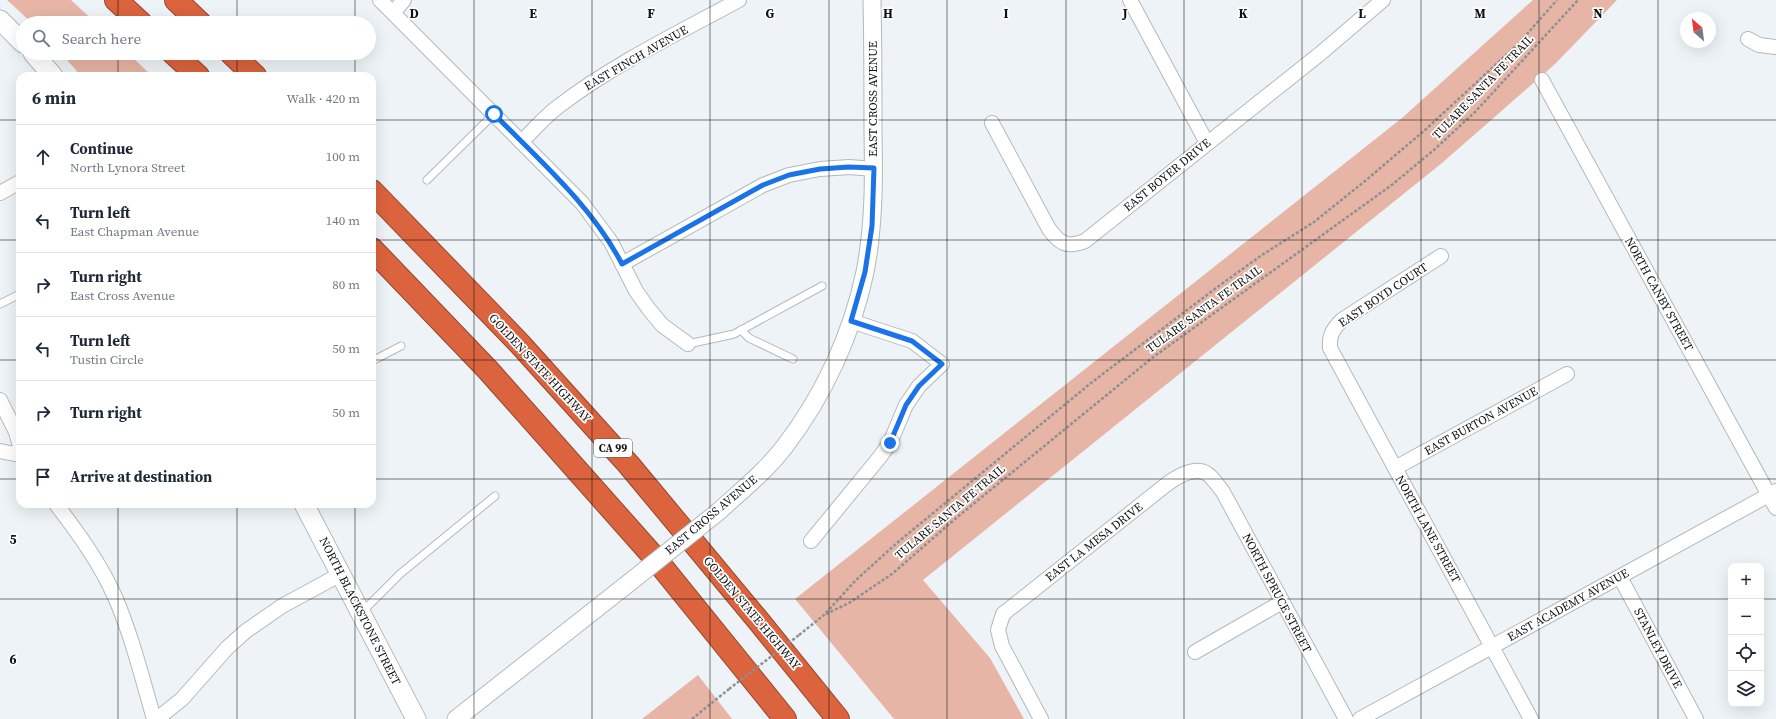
<!DOCTYPE html>
<meta charset="utf-8">
<style>
body{margin:0;font-family:"Source Serif 4",serif;background:#f6f6f7;color:#1f2937}
.controls{position:absolute;right:12px;bottom:12px;display:grid;overflow:hidden;border-radius:8px;box-shadow:0 4px 16px #0002}
.controls button{width:36px;height:36px;display:grid;place-items:center;padding:0;border:0;border-bottom:1px solid #e0e1e3;background:#fff;color:#1f2937;font:20px sans-serif}
.compass{position:absolute;left:1680px;top:12px;width:36px;height:36px;border-radius:50%;background:#fff;box-shadow:0 4px 16px #0002;rotate:332deg}
.stop{position:absolute;width:12px;height:12px;margin:-9px;border:3px solid #1a73e8;border-radius:50%;background:#fff}
.stop.end{background:#1a73e8;border-color:#fff;box-shadow:0 1px 4px #0008}
.list{margin:0;padding:0;list-style:none}
h2{display:flex;justify-content:space-between;align-items:center;height:52px;margin:0;padding:0 16px;font-size:17px}
h2 small{font-size:13px;font-weight:400;color:#747a83}
.list li{display:grid;grid-template-columns:26px 1fr auto;gap:12px;align-items:center;box-sizing:border-box;height:64px;padding:0 16px;border-top:1px solid #e0e1e3}
.list b{display:block;font-size:15px;white-space:nowrap}
.list p{margin:0;font-size:13px;white-space:nowrap;color:#747a83}
.list em{font-size:13px;font-style:normal;color:#747a83}
.icon{flex:none;width:22px;height:22px;fill:none;stroke:currentColor;stroke-width:2;stroke-linecap:round;stroke-linejoin:round}
.map{position:relative;flex:none;width:1776px;height:719px;overflow:hidden}
.search{position:absolute;background:#fff;box-shadow:0 4px 16px #0002;left:16px;top:16px;width:360px;height:44px;display:flex;align-items:center;gap:10px;box-sizing:border-box;padding:0 14px;border-radius:22px;color:#747a83;font-size:15px}
.panel{position:absolute;background:#fff;box-shadow:0 4px 16px #0002;left:16px;top:72px;width:360px;height:436px;border-radius:12px}
.map>svg:first-child{display:block}
.green{fill:#e6b5a5}
.lines{fill:none;stroke-linecap:round;stroke-linejoin:round}
.service-casing{stroke:#b3b9bc;stroke-width:9}
.minor-casing{stroke:#b3b9bc;stroke-width:16}
.tertiary-casing{stroke:#b3b9bc;stroke-width:19}
.secondary-casing{stroke:#b3b9bc;stroke-width:21}
.motorway-casing{stroke:#94472e;stroke-width:24}
.path{stroke:#8c9092;stroke-width:2.5;stroke-dasharray:3 2;stroke-linecap:butt}
.service{stroke:#fff;stroke-width:7}
.minor{stroke:#fff;stroke-width:14}
.tertiary{stroke:#fff;stroke-width:17}
.secondary{stroke:#fff;stroke-width:19}
.motorway{stroke:#db633d;stroke-width:22}
.tertiary-bridge-casing{stroke:#b3b9bc;stroke-width:19;stroke-linecap:butt}
.path-bridge{stroke:#8c9092;stroke-width:2.5;stroke-dasharray:3 2;stroke-linecap:butt}
.tertiary-bridge{stroke:#fff;stroke-width:17}
.route{stroke:#1a73e8;stroke-width:5}
.grid{fill:none;stroke:#101213;stroke-width:1;stroke-opacity:0.55}
.labels{text-anchor:middle;stroke-width:3.5;stroke-linejoin:round;paint-order:stroke}
.shield{fill:#fff;stroke:#58595a;stroke-width:1}
.shield-label{font-size:11px;font-weight:bold;fill:#101213}
.street-label{font-size:12px;fill:#101213;stroke:#fff}
.grid-label{font-size:13px;text-anchor:middle;font-weight:bold;fill:#101213;stroke:#fff;stroke-width:3.5;stroke-linejoin:round;paint-order:stroke}
</style>
<div class="map">
<svg width="1776" height="719" viewBox="0 0 1776 719">
<rect width="100%" height="100%" fill="#edf3f6"/>
<g class="green">
<polygon points="7,0 71,0 96,23 32,23"/>
<polygon points="1533,0 1617,0 1555,64 1442,163 923,580 990,658 1024,719 894,719 795,599 1402,118"/>
<polygon points="61,53 128,53 152,76 81,76"/>
<polygon points="698,675 732,719 642,719"/>
</g>
<g class="lines">
<defs>
<g id="service">
<polyline points="427,180 494,114"/>
<polyline points="0,304 20,294"/>
<polyline points="741,330 749,338 793,359"/>
<polyline points="688,344 734,334 822,286"/>
<polyline points="372,361 401,346"/>
<polyline points="361,613 400,574 495,496"/>
</g>
<g id="minor">
<polyline points="380,0 582,203 611,242 636,291 648,308 662,325 688,344"/>
<polyline points="1130,0 1207,143"/>
<polyline points="393,13 404,0"/>
<polyline points="1748,39 1759,45 1776,47"/>
<polyline points="1542,80 1776,508"/>
<path d="M992,123l57,106c11,15 18,19 36,12l236,-188 62,-53"/>
<path d="M521,142c13,-12 24,-26 38,-36 55,-42 119,-73 180,-106"/>
<polyline points="0,193 20,182"/>
<path d="M1441,256l-99,64c-9,9 -13,15 -12,28l201,371"/>
<polyline points="622,264 763,185 789,175 820,169 849,167 874,169"/>
<polyline points="0,400 16,432 20,446"/>
<polyline points="0,451 20,455"/>
<polyline points="1395,468 1567,374"/>
<path d="M56,504c22,29 44,59 59,93 17,39 27,81 39,122"/>
<polyline points="811,541 879,458 890,443 906,405 919,386 942,364 912,341 851,321"/>
<polyline points="1620,577 1696,719"/>
<polyline points="1195,652 1282,602"/>
<polyline points="157,719 182,699 227,648 246,631 282,606 341,574"/>
<path d="M1041,719l-39,-73 -4,-16 5,-16 164,-130c11,-8 31,-21 44,-7 4,4 8,10 12,15l123,227"/>
<polyline points="1360,719 1776,491"/>
</g>
<g id="tertiary">
<path d="M718,512c23,-21 48,-41 67,-66 39,-51 67,-112 80,-174 9,-46 9,-93 8,-139 0,-44 0,-89 -1,-133"/>
<polyline points="456,719 625,586"/>
</g>
<g id="secondary">
<polyline points="0,20 23,43"/>
<polyline points="33,53 53,76"/>
<polyline points="304,504 416,719"/>
</g>
<g id="motorway">
<polyline points="116,0 141,23"/>
<polyline points="176,0 200,23"/>
<polyline points="173,53 198,76"/>
<polyline points="231,53 255,76"/>
<polyline points="372,191 519,343 629,465 757,619 838,719"/>
<polyline points="372,249 488,370 654,557 785,719"/>
</g>
</defs>
<use href="#service" class="service-casing"/>
<use href="#minor" class="minor-casing"/>
<use href="#tertiary" class="tertiary-casing"/>
<use href="#secondary" class="secondary-casing"/>
<use href="#motorway" class="motorway-casing"/>
<g class="path">
<polyline points="826,614 849,603 892,574 955,519 1152,358 1393,184 1435,149 1476,111 1578,0"/>
<polyline points="799,635 824,615 856,580 898,542 1091,383 1216,288 1262,255 1314,222 1365,181 1425,130 1519,43 1557,0"/>
<polyline points="692,719 729,689"/>
</g>
<use href="#service" class="service"/>
<use href="#minor" class="minor"/>
<use href="#tertiary" class="tertiary"/>
<use href="#secondary" class="secondary"/>
<use href="#motorway" class="motorway"/>
<defs>
<polyline id="tertiary-bridge" points="625,586 718,512"/>
</defs>
<use href="#tertiary-bridge" class="tertiary-bridge-casing"/>
<polyline class="path-bridge" points="729,689 799,635"/>
<use href="#tertiary-bridge" class="tertiary-bridge"/>
</g>
<g class="lines">
<path class="route" d="M494,114c46,47 97,91 128,150l141,-79 26,-10 31,-6 29,-2 25,1 -2,58 -7,46 -14,49 61,20 30,23 -23,22 -13,19 -16,38"/>
</g>
<path class="grid" d="M118,0v23M237,0v23M355,0v23M474,0v719M592,0v719M710,0v719M829,0v719M947,0v719M1066,0v719M1184,0v719M1302,0v719M1421,0v719M1539,0v719M1658,0v719M118,53v23M237,53v23M355,53v23M0,120h20M372,120h1404M0,240h20M372,240h1404M0,360h20M372,360h1404M0,479h20M372,479h1404M118,504v215M237,504v215M355,504v215M0,599h1731M1761,599h15"/>
<g class="labels">
<rect class="shield" x="594" y="439" width="38" height="18" rx="3"/>
<g class="shield-label">
<text x="613" y="452">CA 99</text>
</g>
<g class="street-label">
<text transform="translate(636 58) rotate(-30)" y="4">EAST FINCH AVENUE</text>
<text transform="translate(1483 87) rotate(-46)" y="4">TULARE SANTA FE TRAIL</text>
<text transform="translate(873 99) rotate(-90)" y="4">EAST CROSS AVENUE</text>
<text transform="translate(1167 175) rotate(-39)" y="4">EAST BOYER DRIVE</text>
<text transform="translate(1659 294) rotate(61)" y="4">NORTH CANBY STREET</text>
<text transform="translate(1383 295) rotate(-34)" y="4">EAST BOYD COURT</text>
<text transform="translate(1204 309) rotate(-36)" y="4">TULARE SANTA FE TRAIL</text>
<text transform="translate(540 368) rotate(47)" y="4">GOLDEN STATE HIGHWAY</text>
<text transform="translate(1481 421) rotate(-29)" y="4">EAST BURTON AVENUE</text>
<text transform="translate(950 512) rotate(-40)" y="4">TULARE SANTA FE TRAIL</text>
<text transform="translate(711 515) rotate(-40)" y="4">EAST CROSS AVENUE</text>
<text transform="translate(1428 529) rotate(61)" y="4">NORTH LANE STREET</text>
<text transform="translate(1094 542) rotate(-38)" y="4">EAST LA MESA DRIVE</text>
<text transform="translate(1277 593) rotate(62)" y="4">NORTH SPRUCE STREET</text>
<text transform="translate(1568 605) rotate(-29)" y="4">EAST ACADEMY AVENUE</text>
<text transform="translate(360 611) rotate(63)" y="4">NORTH BLACKSTONE STREET</text>
<text transform="translate(752 613) rotate(50)" y="4">GOLDEN STATE HIGHWAY</text>
<text transform="translate(1658 648) rotate(62)" y="4">STANLEY DRIVE</text>
</g>
</g>
<g class="grid-label">
<text x="414" y="18">D</text>
<text x="533" y="18">E</text>
<text x="651" y="18">F</text>
<text x="770" y="18">G</text>
<text x="888" y="18">H</text>
<text x="1006" y="18">I</text>
<text x="1125" y="18">J</text>
<text x="1243" y="18">K</text>
<text x="1362" y="18">L</text>
<text x="1480" y="18">M</text>
<text x="1598" y="18">N</text>
<text x="13" y="544">5</text>
<text x="13" y="664">6</text>
</g>
</svg>
<div class="controls">
<button>+</button>
<button>−</button>
<button><svg class="icon" aria-label="locate" viewBox="0 0 24 24"><circle cx="12" cy="12" r="6"/><path d="M12 2v4M12 18v4M2 12h4M18 12h4"/></svg></button>
<button><svg class="icon" aria-label="layers" viewBox="0 0 24 24"><path d="M12 4l9 5-9 5-9-5zM3 14l9 5 9-5"/></svg></button>
</div>
<svg class="compass" viewBox="-18 -18 36 36"><path d="M0-13l5 13h-10z" fill="#e53935"/><path d="M0 13l5-13h-10z" fill="#747a83"/></svg>
<div class="stop" style="left:494px;top:114px"></div>
<div class="stop end" style="left:890px;top:443px"></div>
<div class="search"><svg class="icon" aria-label="search" viewBox="0 0 24 24"><circle cx="10" cy="10" r="6"/><path d="M15 15l6 6"/></svg>Search here</div>
<section class="panel">
<h2>6 min<small>Walk · 420 m</small></h2>
<ul class="list">
<li><svg class="icon" aria-label="ahead" viewBox="0 0 24 24"><path d="M12 20V5M6 11l6-6 6 6"/></svg><div><b>Continue</b><p>North Lynora Street</p></div><em>100 m</em></li>
<li><svg class="icon" aria-label="left" viewBox="0 0 24 24"><path d="M17 20v-9H6M10 6l-5 5 5 5"/></svg><div><b>Turn left</b><p>East Chapman Avenue</p></div><em>140 m</em></li>
<li><svg class="icon" aria-label="right" viewBox="0 0 24 24"><path d="M7 20v-9h11M14 6l5 5-5 5"/></svg><div><b>Turn right</b><p>East Cross Avenue</p></div><em>80 m</em></li>
<li><svg class="icon" aria-label="left" viewBox="0 0 24 24"><path d="M17 20v-9H6M10 6l-5 5 5 5"/></svg><div><b>Turn left</b><p>Tustin Circle</p></div><em>50 m</em></li>
<li><svg class="icon" aria-label="right" viewBox="0 0 24 24"><path d="M7 20v-9h11M14 6l5 5-5 5"/></svg><div><b>Turn right</b></div><em>50 m</em></li>
<li><svg class="icon" aria-label="arrive" viewBox="0 0 24 24"><path d="M6 21V4h12l-3 4 3 4H6"/></svg><div><b>Arrive at destination</b></div></li>
</ul>
</section>
</div>
